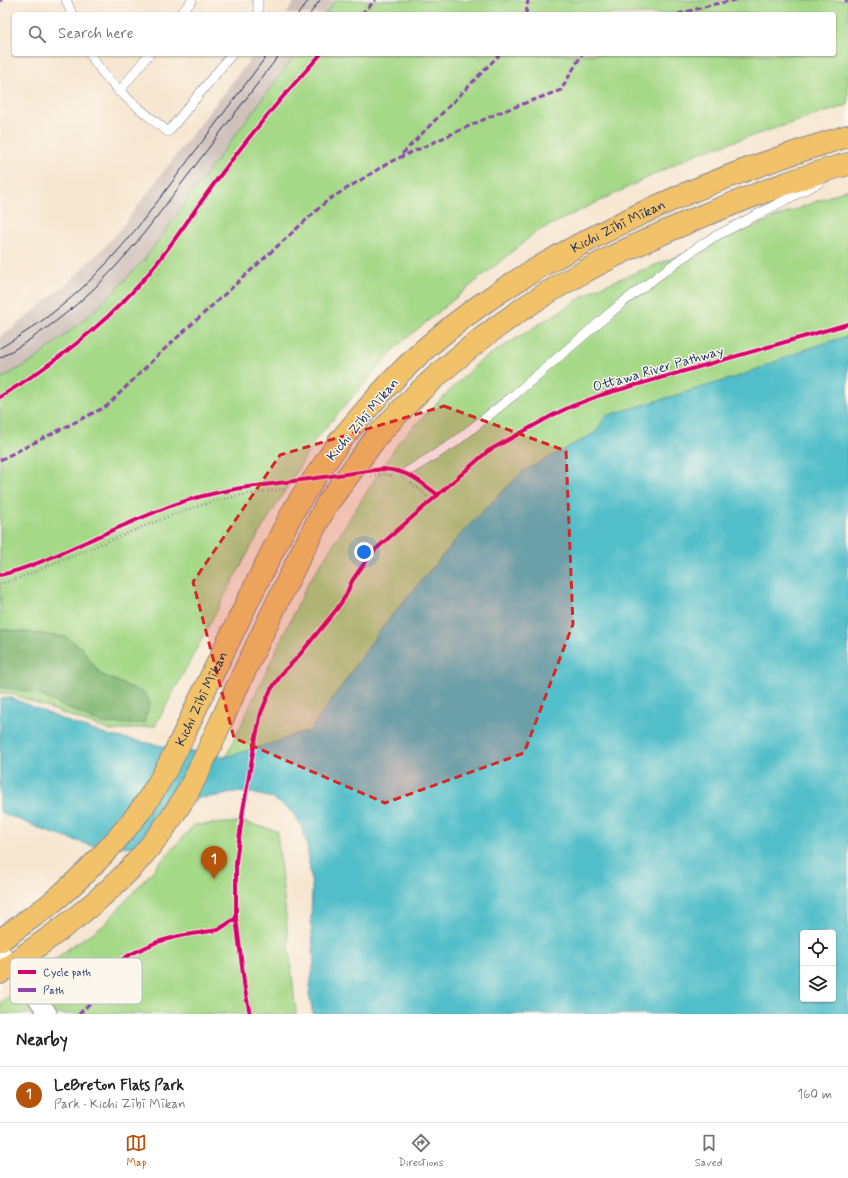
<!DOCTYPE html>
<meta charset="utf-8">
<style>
body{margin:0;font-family:Mynerve,sans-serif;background:#f6f6f6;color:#222}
.controls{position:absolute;right:12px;bottom:12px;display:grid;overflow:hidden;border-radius:4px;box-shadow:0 1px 3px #0004}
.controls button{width:36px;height:36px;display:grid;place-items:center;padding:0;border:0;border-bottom:1px solid #e0e0e0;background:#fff;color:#222;font:20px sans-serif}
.you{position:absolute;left:364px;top:552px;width:14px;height:14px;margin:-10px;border:3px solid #fff;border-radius:50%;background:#1a73e8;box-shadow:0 0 0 6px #1a73e833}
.badge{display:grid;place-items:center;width:26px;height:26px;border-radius:50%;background:#b45309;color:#fff;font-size:13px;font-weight:700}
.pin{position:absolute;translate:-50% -33px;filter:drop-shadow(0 1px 2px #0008)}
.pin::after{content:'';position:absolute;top:21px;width:14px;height:12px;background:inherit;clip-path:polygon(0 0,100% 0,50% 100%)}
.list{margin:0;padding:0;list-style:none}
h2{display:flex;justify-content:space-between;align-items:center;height:52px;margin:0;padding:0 16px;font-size:17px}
h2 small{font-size:13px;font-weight:400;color:#767676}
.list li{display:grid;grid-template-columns:26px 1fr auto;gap:12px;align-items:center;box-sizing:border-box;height:56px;padding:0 16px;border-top:1px solid #e0e0e0}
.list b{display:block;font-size:15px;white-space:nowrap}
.list p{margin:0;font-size:13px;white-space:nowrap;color:#767676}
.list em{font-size:13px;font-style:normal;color:#767676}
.icon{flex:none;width:22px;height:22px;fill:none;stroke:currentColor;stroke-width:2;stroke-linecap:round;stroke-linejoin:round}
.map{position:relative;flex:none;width:848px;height:1014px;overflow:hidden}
.search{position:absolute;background:#fff;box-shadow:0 1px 3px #0004;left:12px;right:12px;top:12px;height:44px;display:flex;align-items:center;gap:10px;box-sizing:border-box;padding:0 14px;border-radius:4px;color:#767676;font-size:15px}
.sheet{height:108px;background:#fff}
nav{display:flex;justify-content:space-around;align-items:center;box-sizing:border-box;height:56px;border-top:1px solid #e0e0e0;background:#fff;font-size:11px;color:#767676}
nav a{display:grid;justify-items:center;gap:2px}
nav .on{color:#b45309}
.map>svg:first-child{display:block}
.industrial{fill:#cfc0ba}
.green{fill:#a5d887;stroke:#608472}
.forest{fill:#84b874;stroke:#507469}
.water{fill:#51bec9;stroke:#367694;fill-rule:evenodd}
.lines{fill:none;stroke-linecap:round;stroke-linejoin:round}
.lane-casing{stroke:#898a98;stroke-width:10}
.street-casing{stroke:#898a98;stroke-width:20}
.highway-casing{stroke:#898a98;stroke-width:24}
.path{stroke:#898a98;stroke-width:2.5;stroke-dasharray:1 3;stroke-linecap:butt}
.lane{stroke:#fff;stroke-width:9}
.street{stroke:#fff;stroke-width:18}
.highway{stroke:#f2c26a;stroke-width:22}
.tram{stroke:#1b2f5e;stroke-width:1}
.highway-bridge-casing{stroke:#898a98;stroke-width:24;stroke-linecap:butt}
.highway-bridge{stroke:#f2c26a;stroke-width:22}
.quiet{stroke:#8e44ad;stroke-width:3;stroke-dasharray:6 3;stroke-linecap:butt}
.cycleway-casing{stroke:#fbf7ec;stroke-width:6}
.cycleway{stroke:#d6006c;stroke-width:4}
.marked{fill:#d62828;fill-opacity:0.2;stroke:#d62828;stroke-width:3;stroke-dasharray:8 5;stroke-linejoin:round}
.labels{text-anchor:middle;stroke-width:3;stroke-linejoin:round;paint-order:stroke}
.street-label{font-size:14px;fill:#1b2f5e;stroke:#fbf7ec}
.key{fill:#fbf7ec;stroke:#b8bbc1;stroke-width:1}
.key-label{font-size:11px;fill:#1b2f5e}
</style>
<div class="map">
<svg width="848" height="1014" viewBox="0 0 848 1014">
<rect width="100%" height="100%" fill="#fbf7ec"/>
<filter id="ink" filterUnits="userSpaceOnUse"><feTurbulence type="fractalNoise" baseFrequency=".025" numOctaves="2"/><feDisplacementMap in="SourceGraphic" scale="8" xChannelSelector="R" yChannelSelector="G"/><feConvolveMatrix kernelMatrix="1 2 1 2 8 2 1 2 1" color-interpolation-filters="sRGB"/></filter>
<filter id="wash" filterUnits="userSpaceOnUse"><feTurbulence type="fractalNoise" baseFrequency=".012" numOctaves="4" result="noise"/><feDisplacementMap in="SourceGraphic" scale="16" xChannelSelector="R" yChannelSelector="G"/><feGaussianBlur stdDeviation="0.9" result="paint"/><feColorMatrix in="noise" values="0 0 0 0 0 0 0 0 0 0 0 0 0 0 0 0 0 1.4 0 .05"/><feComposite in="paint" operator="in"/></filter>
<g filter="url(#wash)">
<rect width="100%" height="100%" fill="#f7e6d1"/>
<g class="industrial">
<polygon points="296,0 336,0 325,14 286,14"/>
<polygon points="254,54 296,54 204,177 145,259 99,307 33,361 0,380 0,336 13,328 69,282 116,235 173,159"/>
</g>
<g class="green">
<polygon points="336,0 848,0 848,105 698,153 536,232 397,346 316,439 251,547 155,726 111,731 9,693 0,693 0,379 33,361 99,307 145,259 204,177 296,54 834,54 834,14 325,14"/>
<polygon points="848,189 848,336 807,349 740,376 606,416 595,433 524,471 467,527 384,625 310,731 294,735 277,742 226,757 307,585 400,440 480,361 597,288"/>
<polygon points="242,822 277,831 296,1014 0,1014 0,1003 72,946 103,926 194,825"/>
</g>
<polygon class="forest" points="0,629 66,637 82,648 100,674 146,694 150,703 144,722 134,724 100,723 33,692 0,687"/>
<path class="water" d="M848,336v678h-535l-4,-21 5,-32 -3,-40 1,-33 -5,-43 -6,-20 -10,-14 -19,-13 -20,-5 -17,-1 -15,4 -23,2 -51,49 -53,-1 -42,-13 -51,-21v-113l9,-2 60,25 38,13 71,14 48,8 51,-15 17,-7 16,-4 74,-106 83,-98 57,-56 71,-38 11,-17 134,-40 67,-27zM803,933h30v66h-30z"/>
</g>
<g filter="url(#ink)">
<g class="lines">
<defs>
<g id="lane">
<polyline points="66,0 72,14"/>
<polyline points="257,0 258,3 258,14"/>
<polyline points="181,14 192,0"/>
<path d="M90,54c20,34 48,53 78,78l64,-78"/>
<polyline points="119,92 149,54"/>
<polyline points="405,473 454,443 514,395 623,302 682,258 712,238 820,182"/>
</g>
<polyline id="street" points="0,952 27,983 48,1014"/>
<g id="highway">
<path d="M378,435c17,-19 34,-37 53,-54 44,-40 94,-77 147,-106 45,-25 92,-46 139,-65 43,-17 86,-34 131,-46"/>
<path id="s1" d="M340,441c19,-23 38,-46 58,-66 57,-59 128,-103 200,-140 81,-42 162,-73 250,-99"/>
<path id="s2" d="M0,941c16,-13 33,-24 49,-36 35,-29 67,-62 94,-98 24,-34 41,-73 58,-110 31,-62 60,-126 93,-187"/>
<path d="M0,973c46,-33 95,-66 134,-108 19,-21 37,-45 52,-70 20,-36 35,-75 53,-112 28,-60 56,-120 88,-179"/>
</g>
</defs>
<use href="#lane" class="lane-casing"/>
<use href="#street" class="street-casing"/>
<use href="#highway" class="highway-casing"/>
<g class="path">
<polyline points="371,476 383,474 393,476"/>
<polyline points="411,483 419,489 431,500"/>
<polyline points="0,584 17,579 174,514 214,501 248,494 287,489"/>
</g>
<use href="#lane" class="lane"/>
<use href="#street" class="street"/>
<use href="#highway" class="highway"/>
<g class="tram">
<polyline points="298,14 309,0"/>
<polyline points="310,14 320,0"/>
<path d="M0,348c29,-17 56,-36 81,-59 39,-36 71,-80 103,-123 28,-37 56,-75 84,-112"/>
<path d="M0,358c31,-18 60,-38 86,-62 37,-33 67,-74 96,-113 33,-43 65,-86 98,-129"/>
</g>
<defs>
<g id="highway-bridge">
<polyline points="327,504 378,435"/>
<polyline points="294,510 303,495 340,441"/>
</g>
</defs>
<use href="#highway-bridge" class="highway-bridge-casing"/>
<use href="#highway-bridge" class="highway-bridge"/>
<g class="quiet">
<polyline points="845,0 848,2"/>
<polyline points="0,1 2,0"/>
<polyline points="361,14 376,0"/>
<polyline points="526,14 528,0"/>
<polyline points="678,14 715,4 736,0"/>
<polyline points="402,154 500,54"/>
<polyline points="0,460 107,406 157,356 328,200 390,162 498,113 561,90 582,54"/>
<path d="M79,1014c13,-13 32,-29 33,-48"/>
</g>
<defs>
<g id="cycleway">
<path d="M0,397c50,-31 97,-66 137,-110 32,-35 56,-76 85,-114 30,-41 64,-81 99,-119"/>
<path d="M0,575c34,-8 65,-24 97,-38 25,-11 50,-22 76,-32 22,-8 45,-13 68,-17l142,-19c26,2 35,11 55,26"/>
<polyline points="44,970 87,972 112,966 131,954 157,942 179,936 218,930 236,918"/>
<polyline points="250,1014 245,990 236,918 236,862 243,810 255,741 261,713 270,691 283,672 297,658 336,610 345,597 352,581 363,565 376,549 488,451 553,415 572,406 601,395 848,324"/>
</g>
</defs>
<use href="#cycleway" class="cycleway-casing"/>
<use href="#cycleway" class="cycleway"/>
</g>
</g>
<path class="marked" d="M444,406l122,45 7,173 -49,129 -139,50 -151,-65 -41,-156 87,-127z"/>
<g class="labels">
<g class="street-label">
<text dy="5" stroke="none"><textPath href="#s1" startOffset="355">Kichi Zībī Mīkan</textPath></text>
<text transform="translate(658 368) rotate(-16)" y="5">Ottawa River Pathway</text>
<text transform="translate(362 419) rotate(-50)" y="5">Kichi Zībī Mīkan</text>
<text dy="5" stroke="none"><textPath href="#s2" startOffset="320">Kichi Zībī Mīkan</textPath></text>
</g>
</g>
<rect x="10" y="958" width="132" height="46" rx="6" class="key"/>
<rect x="18" y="970" width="18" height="4" fill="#d6006c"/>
<rect x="18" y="988" width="18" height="4" fill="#8e44ad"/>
<g class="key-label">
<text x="43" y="976">Cycle path</text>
<text x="43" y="994">Path</text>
</g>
</svg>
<div class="controls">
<button><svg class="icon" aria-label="locate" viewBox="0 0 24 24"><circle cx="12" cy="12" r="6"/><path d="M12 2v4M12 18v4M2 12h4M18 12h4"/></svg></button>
<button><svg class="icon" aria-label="layers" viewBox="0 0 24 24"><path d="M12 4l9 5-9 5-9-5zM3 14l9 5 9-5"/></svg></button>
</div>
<div class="you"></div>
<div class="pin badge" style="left:214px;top:879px">1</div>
<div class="search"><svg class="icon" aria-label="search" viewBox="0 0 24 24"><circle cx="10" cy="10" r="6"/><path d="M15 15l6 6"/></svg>Search here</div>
</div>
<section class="sheet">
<h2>Nearby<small></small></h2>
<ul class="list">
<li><span class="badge">1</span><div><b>LeBreton Flats Park</b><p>Park · Kichi Zībī Mīkan</p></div><em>160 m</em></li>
</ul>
</section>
<nav>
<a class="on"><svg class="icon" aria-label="map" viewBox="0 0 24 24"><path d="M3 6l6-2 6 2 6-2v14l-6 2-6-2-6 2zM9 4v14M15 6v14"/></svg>Map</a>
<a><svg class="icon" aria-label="directions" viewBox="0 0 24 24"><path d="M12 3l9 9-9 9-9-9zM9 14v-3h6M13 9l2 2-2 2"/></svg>Directions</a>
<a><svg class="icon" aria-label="saved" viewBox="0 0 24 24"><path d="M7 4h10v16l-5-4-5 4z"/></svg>Saved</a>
</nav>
